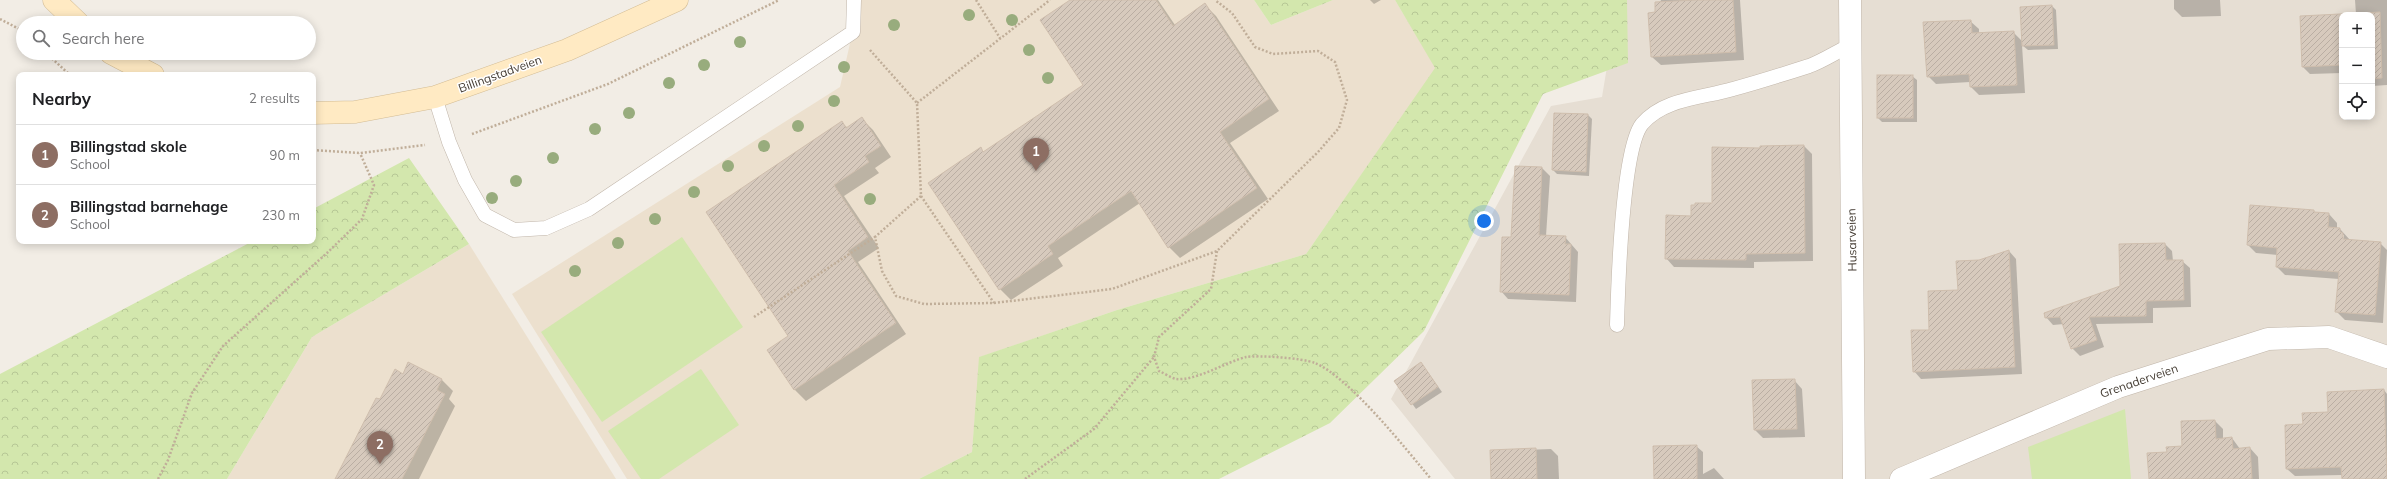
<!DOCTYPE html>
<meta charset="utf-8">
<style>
body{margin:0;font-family:Mulish,sans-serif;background:#f2f2f2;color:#202124}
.controls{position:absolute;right:12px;top:12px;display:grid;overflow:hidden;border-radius:8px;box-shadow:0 2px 10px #0003}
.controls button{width:36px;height:36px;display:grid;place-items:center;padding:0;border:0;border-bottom:1px solid #e0e0e0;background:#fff;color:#202124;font:20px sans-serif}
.you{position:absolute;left:1484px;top:221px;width:14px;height:14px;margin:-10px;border:3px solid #fff;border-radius:50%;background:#1a73e8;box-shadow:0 0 0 6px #1a73e833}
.badge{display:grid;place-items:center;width:26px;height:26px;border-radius:50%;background:#b45309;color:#fff;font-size:13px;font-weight:700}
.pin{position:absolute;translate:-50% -33px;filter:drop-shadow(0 1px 2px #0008)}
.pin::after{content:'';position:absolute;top:21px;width:14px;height:12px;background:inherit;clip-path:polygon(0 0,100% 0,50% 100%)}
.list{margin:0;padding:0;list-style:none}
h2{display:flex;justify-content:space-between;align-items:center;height:52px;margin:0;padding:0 16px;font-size:17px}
h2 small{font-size:13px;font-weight:400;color:#757577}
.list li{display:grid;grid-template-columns:26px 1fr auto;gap:12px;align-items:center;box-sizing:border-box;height:60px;padding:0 16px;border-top:1px solid #e0e0e0}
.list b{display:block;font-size:15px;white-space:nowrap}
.list p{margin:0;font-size:13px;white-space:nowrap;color:#757577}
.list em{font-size:13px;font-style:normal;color:#757577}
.icon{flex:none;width:22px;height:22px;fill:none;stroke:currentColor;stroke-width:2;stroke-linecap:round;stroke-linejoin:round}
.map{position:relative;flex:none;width:2387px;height:479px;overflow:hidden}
.search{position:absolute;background:#fff;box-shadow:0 2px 10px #0003;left:16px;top:16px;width:300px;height:44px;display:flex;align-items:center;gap:10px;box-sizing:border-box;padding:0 14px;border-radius:22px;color:#757577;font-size:15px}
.panel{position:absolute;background:#fff;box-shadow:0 2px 10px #0003;left:16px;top:72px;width:300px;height:172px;border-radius:8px}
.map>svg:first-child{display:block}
.residential{fill:#e6ded3;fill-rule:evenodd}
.education{fill:#ece0ce}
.forest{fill:url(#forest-crowns)}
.park{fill:#d3e7ad}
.shadow{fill:#0003;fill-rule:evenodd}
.building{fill:url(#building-hatch);stroke:#cfbead}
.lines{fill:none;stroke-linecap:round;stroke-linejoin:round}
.service-casing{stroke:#c1b6aa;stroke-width:15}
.minor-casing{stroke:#c1b6aa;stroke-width:23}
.secondary-casing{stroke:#d3bc94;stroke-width:23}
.path{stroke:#c0ae99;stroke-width:2.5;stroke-dasharray:2 2;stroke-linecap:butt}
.service{stroke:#fff;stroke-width:14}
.minor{stroke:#fff;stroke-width:22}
.secondary{stroke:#ffeac3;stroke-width:22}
.tree{fill:#98ac7d}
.labels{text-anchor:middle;stroke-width:3;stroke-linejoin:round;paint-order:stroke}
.street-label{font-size:12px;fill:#453d34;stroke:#fff}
</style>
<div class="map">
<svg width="2387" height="479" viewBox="0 0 2387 479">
<defs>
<pattern id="forest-crowns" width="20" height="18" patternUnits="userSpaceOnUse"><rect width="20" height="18" fill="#d3e7ad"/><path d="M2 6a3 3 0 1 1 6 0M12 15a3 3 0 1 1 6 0" fill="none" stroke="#b6c795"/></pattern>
<pattern id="building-hatch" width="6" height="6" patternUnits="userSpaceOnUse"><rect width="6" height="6" fill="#d7cabd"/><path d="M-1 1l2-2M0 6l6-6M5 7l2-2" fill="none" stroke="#baaea3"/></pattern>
</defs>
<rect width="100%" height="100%" fill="#f2ede5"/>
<path class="residential" d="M1618,0h769v479h-932l-64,-80 160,-293 51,-9zM2342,15h30v102h-30z"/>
<g class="education">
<polygon points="860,0 1254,0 1271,25 1333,0 1395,0 1436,68 1306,254 1117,310 980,357 972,452 919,479 627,479 512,294 840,87"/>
<polygon points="469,244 616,479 227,479 312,337"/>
</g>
<g class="forest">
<polygon points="1254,0 1333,0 1271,25"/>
<polygon points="1395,0 1627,0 1628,63 1543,94 1424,331 1330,423 1219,479 919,479 972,452 979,357 1117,310 1306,254 1435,68"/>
<polygon points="409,158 469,244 312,337 227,479 0,479 0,374 253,241 313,241 313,209"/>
</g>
<g class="park">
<polygon points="682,237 743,327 602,422 541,332"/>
<polygon points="701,369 739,425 659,479 641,479 608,431"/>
<polygon points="2125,409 2131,479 2032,479 2028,447"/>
</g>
<g class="shadow">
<polygon points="1072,0 1158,0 1175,25 1205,5 1216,16 1279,111 1230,143 1268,199 1180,258 1169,247 1140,203 1058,258 1063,266 1011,300 1000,289 980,149 984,152 1085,85"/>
<polygon points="1370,0 1381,0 1374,4"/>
<polygon points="1661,0 1740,0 1744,60 1661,65 1652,57 1656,13"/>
<polygon points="2174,0 2220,0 2221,16 2182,17 2174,9"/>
<polygon points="2355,0 2387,0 2387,85 2372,86 2372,15 2342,15 2342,73 2310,74 2303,67 2301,17 2356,14"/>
<polygon points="2052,6 2056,10 2058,49 2028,50 2022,45 2025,93 1979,95 1971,87 1970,82 1936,84 1928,76 1970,21 1979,29 1979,34 2013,32 2023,42"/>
<polygon points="1912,76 1917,80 1917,122 1882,122 1878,118"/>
<polygon points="1588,115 1592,119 1589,176 1557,174 1553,170"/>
<polygon points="862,119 873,130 891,157 875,168 879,173 844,196 879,248 858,262 906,334 806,401 795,390 768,350 789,336 842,123 848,128"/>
<polygon points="1804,146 1812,154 1813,261 1754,262 1754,268 1674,267 1666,258 1692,217 1713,204 1761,149"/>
<polygon points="1516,167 1542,168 1550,176 1546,236 1565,237 1578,252 1576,302 1508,299 1501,291 1512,238"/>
<path d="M2314,211l2,2 13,1 8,9v5l3,1 10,11 30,3 7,7 -4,73 -38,-3 -9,-9 3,-32 -54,-4 -8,-8 1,-12 -22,-2 -8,-8zM2342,235h2l-1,9z"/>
<polygon points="2165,244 2172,251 2173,261 2182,261 2190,268 2191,307 2153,308 2153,323 2096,324 2104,347 2080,356 2072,348 2064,324 2053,325 2046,317 2121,286"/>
<polygon points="2009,251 2016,259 2022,374 1921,379 1914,371 1931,330 1979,261"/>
<polygon points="1421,363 1442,392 1416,409 1396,381"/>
<polygon points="409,364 442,380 453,391 449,399 455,406 419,479 336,479 380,401 403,375"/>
<polygon points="1794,380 1802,389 1805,437 1763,438 1755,430"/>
<polygon points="2384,390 2387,394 2387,479 2343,479 2342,475 2295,476 2287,469 2304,425"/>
<polygon points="2215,421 2223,429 2223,439 2232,438 2240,449 2250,448 2258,457 2259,479 2150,479 2168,453 2184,447"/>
<polygon points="1696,446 1703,452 1703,474 1714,468 1724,479 1655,479"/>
<polygon points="1551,449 1558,456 1559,479 1492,479 1491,451"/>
</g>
<g class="building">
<polygon points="1070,0 1156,0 1173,26 1205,3 1269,99 1220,132 1257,188 1168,248 1131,191 1048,246 1053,254 999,290 928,183 981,147 983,152 1083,85 1040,20"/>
<polygon points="1696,0 1733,0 1736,52 1651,57 1648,13 1655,12 1655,2"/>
<polygon points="2052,5 2054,45 2022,46 2020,7"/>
<polygon points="2380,12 2382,78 2372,79 2372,15 2342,15 2342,80 2341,65 2302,67 2300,16"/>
<polygon points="1971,20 1972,33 2014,31 2017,85 1970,87 1969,74 1927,77 1923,22"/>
<rect x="1877" y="75" width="36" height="43"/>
<polygon points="1554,113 1588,114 1586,172 1552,170"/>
<polygon points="862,117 881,146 865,156 869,162 834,185 868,237 848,251 896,323 794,390 767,350 788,336 706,212 842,121 846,128"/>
<polygon points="1804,145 1805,253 1746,254 1746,260 1665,259 1666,215 1691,216 1691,205 1695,205 1695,203 1712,203 1712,147 1760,148 1760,146"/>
<polygon points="1515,166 1542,167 1539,235 1566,236 1565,244 1571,244 1569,295 1500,292 1502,237 1511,237"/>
<polygon points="2250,205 2314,210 2314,212 2329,213 2328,227 2340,228 2340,232 2343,233 2343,239 2381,242 2375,315 2335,312 2339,272 2276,267 2277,248 2247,245"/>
<polygon points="2165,243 2166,260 2183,260 2184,300 2146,301 2146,316 2089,317 2097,340 2071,349 2060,317 2045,318 2044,313 2120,286 2119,244"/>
<polygon points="2009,250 2015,367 1913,372 1911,330 1929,330 1928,291 1958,290 1956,261 1979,260"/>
<polygon points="408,362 442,379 437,390 445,394 402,479 335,479 376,398 380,399 395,369 403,374"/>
<polygon points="1421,362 1438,387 1411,405 1394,381"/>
<polygon points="1795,379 1797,429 1754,430 1752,380"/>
<polygon points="2384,389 2387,479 2342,479 2341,467 2286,469 2285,425 2303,424 2302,413 2328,412 2327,392"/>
<polygon points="2215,420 2216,439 2232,437 2233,449 2250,447 2252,479 2149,479 2147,453 2167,452 2166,447 2182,446 2181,421"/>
<polygon points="1697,445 1697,479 1654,479 1653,446"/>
<polygon points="1536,448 1537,479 1491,479 1490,450"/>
</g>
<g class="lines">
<defs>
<g id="service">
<polyline points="435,97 449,142 465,180 485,215 514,230 546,228 589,209 853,32 854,0"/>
<path d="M1617,325c1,-37 5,-176 25,-201 22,-26 61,-26 91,-35 26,-7 51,-15 76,-23 14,-5 27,-14 40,-20"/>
</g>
<g id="minor">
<polyline points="1850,0 1854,479"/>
<polyline points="1901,479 2118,387 2268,339 2329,337 2387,357"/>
</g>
<g id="secondary">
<polyline points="54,0 78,23"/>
<polyline points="111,53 153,75"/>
<polyline points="313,113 355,112 435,97 567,50 677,0"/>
</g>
</defs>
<use href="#service" class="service-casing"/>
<use href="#minor" class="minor-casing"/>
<use href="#secondary" class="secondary-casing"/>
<g class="path">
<polyline points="976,0 1000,38"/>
<polyline points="0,19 23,31"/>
<polyline points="870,50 917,103 921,196 875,237 882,271 896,296 924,304 994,303 1112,289 1217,251 1318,152 1339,128 1347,100 1335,62 1318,51 1273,54 1255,47 1232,13 1215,0"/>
<polyline points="46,53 70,75"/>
<polyline points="917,103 1050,0"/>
<polyline points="472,134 608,84 779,0"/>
<polyline points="313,150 360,153 425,145"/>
<polyline points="921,196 994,303"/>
<path d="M1217,251l-6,38 -52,48 -5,20 5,14c5,2 12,7 17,8 20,2 50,-17 70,-22 13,-2 56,1 69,6 34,14 91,86 116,116"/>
<polyline points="754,317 875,237"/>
<polyline points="158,479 168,460 192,393 223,346 327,253 362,219 374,185 360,153"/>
<polyline points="1025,479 1094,429 1154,357"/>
</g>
<use href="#service" class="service"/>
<use href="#minor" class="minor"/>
<use href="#secondary" class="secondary"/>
</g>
<g class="tree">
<circle cx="969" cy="15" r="6"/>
<circle cx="1012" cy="20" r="6"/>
<circle cx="894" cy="25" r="6"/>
<circle cx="740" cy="42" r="6"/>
<circle cx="1029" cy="50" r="6"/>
<circle cx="704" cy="65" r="6"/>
<circle cx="844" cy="67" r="6"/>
<circle cx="1048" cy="78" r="6"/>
<circle cx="669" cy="83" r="6"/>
<circle cx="834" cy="101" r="6"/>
<circle cx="629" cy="113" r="6"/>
<circle cx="798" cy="126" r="6"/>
<circle cx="595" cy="129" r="6"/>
<circle cx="764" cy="146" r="6"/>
<circle cx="553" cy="158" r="6"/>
<circle cx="728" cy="166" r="6"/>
<circle cx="516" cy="181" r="6"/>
<circle cx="694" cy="192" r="6"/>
<circle cx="492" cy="198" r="6"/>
<circle cx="870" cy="199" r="6"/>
<circle cx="655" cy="219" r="6"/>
<circle cx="618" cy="243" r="6"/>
<circle cx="575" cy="271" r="6"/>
</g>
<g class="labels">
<g class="street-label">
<text transform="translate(500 74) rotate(-20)" y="4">Billingstadveien</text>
<text transform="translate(1852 240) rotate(-91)" y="4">Husarveien</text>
<text transform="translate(2139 381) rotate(-19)" y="4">Grenaderveien</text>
</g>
</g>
</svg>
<div class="controls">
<button>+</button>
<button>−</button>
<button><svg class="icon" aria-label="locate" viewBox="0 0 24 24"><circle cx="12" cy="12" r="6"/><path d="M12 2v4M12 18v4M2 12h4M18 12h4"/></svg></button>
</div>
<div class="you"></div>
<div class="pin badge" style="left:1036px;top:171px;background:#8d6e63">1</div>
<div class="pin badge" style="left:380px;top:464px;background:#8d6e63">2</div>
<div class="search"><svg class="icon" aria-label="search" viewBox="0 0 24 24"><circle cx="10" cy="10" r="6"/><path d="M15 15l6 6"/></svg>Search here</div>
<section class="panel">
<h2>Nearby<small>2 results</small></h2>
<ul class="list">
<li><span class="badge" style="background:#8d6e63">1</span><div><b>Billingstad skole</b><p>School</p></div><em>90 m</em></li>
<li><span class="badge" style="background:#8d6e63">2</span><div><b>Billingstad barnehage</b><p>School</p></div><em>230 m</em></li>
</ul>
</section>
</div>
